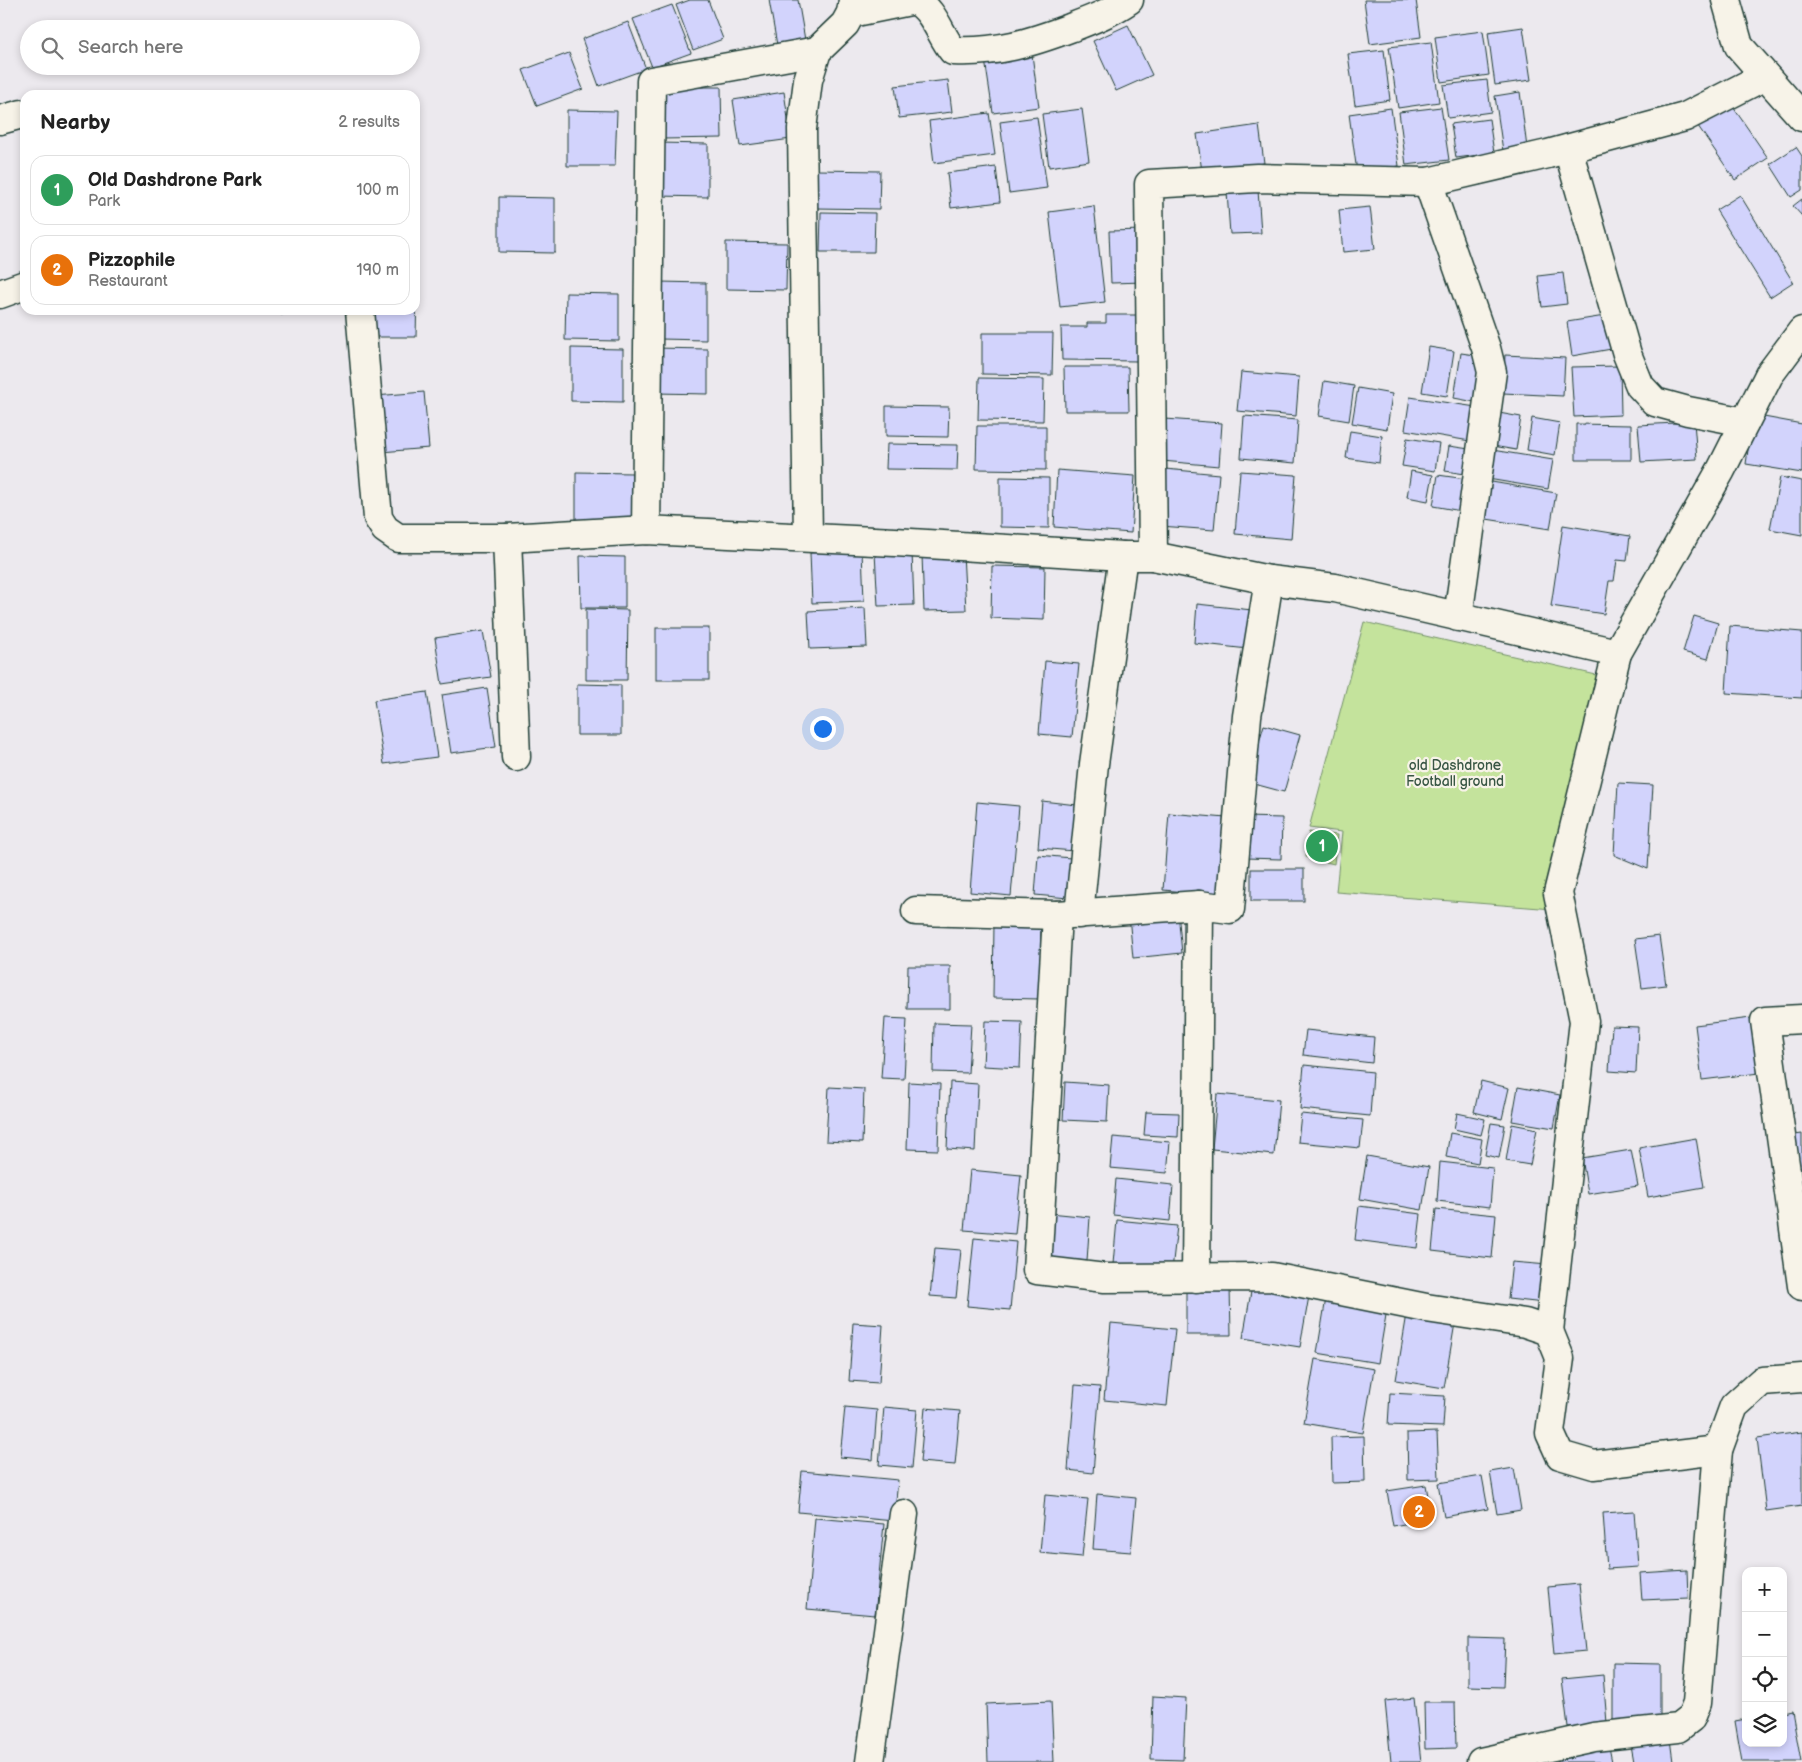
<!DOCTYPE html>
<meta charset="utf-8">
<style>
body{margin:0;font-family:"Balsamiq Sans",sans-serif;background:#f6f6f6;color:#222}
.controls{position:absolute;right:15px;bottom:15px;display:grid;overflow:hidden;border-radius:10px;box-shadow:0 2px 8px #0003}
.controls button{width:45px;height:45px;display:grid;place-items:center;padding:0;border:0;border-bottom:1px solid #e0e0e0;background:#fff;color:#222;font:25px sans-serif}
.you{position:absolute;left:822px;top:728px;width:18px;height:18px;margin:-12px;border:4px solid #fff;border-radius:50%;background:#1a73e8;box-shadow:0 0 0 8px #1a73e833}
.badge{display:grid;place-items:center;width:32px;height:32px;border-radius:50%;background:#c8321e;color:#fff;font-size:16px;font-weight:700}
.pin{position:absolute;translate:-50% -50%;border:2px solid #fff;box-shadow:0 1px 5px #0006}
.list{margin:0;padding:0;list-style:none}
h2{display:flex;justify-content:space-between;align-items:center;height:65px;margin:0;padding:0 20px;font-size:21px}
h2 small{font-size:16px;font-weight:400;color:#767676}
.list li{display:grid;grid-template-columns:32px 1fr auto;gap:15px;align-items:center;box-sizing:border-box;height:70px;margin:0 10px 10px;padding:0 10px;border:1px solid #e0e0e0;border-radius:15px}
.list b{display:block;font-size:19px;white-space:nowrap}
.list p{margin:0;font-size:16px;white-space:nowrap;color:#767676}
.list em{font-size:16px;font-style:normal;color:#767676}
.icon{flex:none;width:28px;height:28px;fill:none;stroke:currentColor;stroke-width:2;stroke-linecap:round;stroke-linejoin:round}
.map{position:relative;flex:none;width:1802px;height:1762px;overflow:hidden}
.search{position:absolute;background:#fff;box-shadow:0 2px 8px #0003;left:20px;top:20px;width:400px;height:55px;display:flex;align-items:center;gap:12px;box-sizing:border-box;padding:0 18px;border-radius:28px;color:#767676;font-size:19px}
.panel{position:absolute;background:#fff;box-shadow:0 2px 8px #0003;left:20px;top:90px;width:400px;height:225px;border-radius:15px}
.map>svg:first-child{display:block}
.green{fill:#c4e39c;stroke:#729068}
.building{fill:#d2d3fc;stroke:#1f3d34}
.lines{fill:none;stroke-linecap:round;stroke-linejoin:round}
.street-casing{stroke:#1f3d34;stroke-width:31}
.street{stroke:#f7f3e8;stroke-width:28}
.labels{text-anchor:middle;stroke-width:4.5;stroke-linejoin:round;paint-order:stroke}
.park-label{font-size:14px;fill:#385644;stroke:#f7f3e8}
</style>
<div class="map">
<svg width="1802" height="1762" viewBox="0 0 1802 1762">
<rect width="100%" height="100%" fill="#ece9ee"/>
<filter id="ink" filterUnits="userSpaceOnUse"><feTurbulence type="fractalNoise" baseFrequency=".02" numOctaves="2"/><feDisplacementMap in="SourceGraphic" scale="10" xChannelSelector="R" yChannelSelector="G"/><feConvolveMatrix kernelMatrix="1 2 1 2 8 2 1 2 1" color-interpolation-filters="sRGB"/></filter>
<g filter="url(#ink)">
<g class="green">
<polygon points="1364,622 1605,677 1553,909 1336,892 1342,832 1309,828"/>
<polygon points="1309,832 1337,835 1334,864 1306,857"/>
</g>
<g class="building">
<polygon points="690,0 708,0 723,39 693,50 676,5"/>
<polygon points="769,0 798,0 805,40 777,45"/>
<polygon points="1364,0 1416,0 1421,37 1370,44"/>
<polygon points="672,5 691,53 652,67 633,19"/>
<polygon points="628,22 646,69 599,86 582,39"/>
<polygon points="1128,25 1152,75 1116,91 1093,41"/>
<polygon points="1523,27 1531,80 1495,85 1488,32"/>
<polygon points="1483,31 1489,75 1441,82 1435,37"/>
<polygon points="1431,42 1439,102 1398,108 1389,47"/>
<polygon points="1031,47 1039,107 993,113 984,53"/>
<polygon points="1384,50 1390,100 1355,105 1348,54"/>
<polygon points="569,53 583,89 537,106 523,70"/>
<polygon points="948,80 952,112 899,118 895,86"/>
<polygon points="1487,80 1491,112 1448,118 1443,85"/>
<polygon points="662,87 721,87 722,138 662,139"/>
<polygon points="784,92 791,139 740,146 733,100"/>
<polygon points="1520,92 1527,148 1503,151 1495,96"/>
<polygon points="1731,104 1768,158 1735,180 1698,126"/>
<polygon points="1441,107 1449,160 1406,165 1399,112"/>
<polygon points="1391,108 1399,166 1357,172 1349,114"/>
<polygon points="1082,109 1089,161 1049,167 1042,114"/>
<polygon points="567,110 617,111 615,166 567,166"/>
<polygon points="989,113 995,155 934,163 929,121"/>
<polygon points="1037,117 1047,188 1009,193 1000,122"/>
<polygon points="1489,119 1494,153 1456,158 1451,124"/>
<polygon points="1259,125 1264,163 1202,172 1197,134"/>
<polygon points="658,143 708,144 708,197 658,196"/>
<polygon points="1796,147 1802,156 1802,190 1791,197 1770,164"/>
<polygon points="996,167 1000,202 951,208 947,173"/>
<polygon points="817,170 880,171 879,209 816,208"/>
<polygon points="1258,190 1261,233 1230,234 1227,192"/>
<polygon points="1740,195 1793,282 1770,297 1716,210"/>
<polygon points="499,197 555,198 555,253 499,252"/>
<polygon points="1802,199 1802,216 1793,206"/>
<polygon points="1094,206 1105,302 1060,307 1049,212"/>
<polygon points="1370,207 1375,249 1343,252 1339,210"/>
<polygon points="821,212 875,213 874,252 820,252"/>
<polygon points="1143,230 1144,282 1111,283 1109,231"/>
<polygon points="726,242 787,243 786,290 726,289"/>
<polygon points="1563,273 1567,304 1542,307 1538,276"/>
<polygon points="660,282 706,283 706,340 660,339"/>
<polygon points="415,292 417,292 416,337 367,337 367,310 415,310"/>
<polygon points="566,293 619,294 619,341 565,340"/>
<polygon points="280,310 302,310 281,315"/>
<polygon points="1106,315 1137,315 1137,361 1062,360 1061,327 1087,327 1087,323 1106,323"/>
<polygon points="1611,315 1617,348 1572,356 1567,322"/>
<polygon points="982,333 1053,333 1052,375 982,374"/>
<polygon points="1429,347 1454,351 1447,396 1422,392"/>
<polygon points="571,348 623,349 623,402 571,401"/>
<polygon points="655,348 708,349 708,394 655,393"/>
<polygon points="1461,353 1482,356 1475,402 1454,398"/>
<polygon points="1505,355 1565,358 1563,396 1503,393"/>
<polygon points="1620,366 1621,415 1574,417 1571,367"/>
<polygon points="1064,367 1128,367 1129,411 1065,411"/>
<polygon points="1241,372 1299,377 1296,416 1237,411"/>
<polygon points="979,378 1044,379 1043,421 978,420"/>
<polygon points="1324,381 1354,386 1349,421 1319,416"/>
<polygon points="1358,388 1392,394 1387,429 1352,423"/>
<polygon points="424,392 429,448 381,452 375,396"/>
<polygon points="1410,397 1476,407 1470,441 1405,430"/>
<polygon points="886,406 949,407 948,437 886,436"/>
<polygon points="1499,413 1521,417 1516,450 1493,446"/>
<polygon points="1753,415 1802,424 1802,473 1746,464"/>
<polygon points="1244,416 1298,420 1295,463 1241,458"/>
<polygon points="1532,418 1560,423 1555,455 1527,450"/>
<polygon points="1165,419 1222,423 1219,466 1162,461"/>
<polygon points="1694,422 1697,459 1641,462 1638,425"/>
<polygon points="1576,424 1631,425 1631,460 1576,460"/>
<polygon points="977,426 1046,426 1046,470 976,469"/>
<polygon points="1350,431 1382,436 1379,463 1346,458"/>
<polygon points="1407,438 1439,443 1435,471 1402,466"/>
<polygon points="887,444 958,445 957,470 886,469"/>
<polygon points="1449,446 1476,450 1472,475 1445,471"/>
<polygon points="1486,449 1553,460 1548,489 1482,478"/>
<polygon points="1165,469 1219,474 1214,530 1160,526"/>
<polygon points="1057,470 1135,476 1131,533 1054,527"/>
<polygon points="1240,471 1296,475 1291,539 1235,534"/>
<polygon points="1411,471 1433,475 1428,501 1407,497"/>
<polygon points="576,472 632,473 632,524 576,523"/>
<polygon points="1438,475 1473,480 1467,512 1433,506"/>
<polygon points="1000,477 1049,478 1049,528 1000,527"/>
<polygon points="1780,477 1802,481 1802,535 1770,529"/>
<polygon points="1486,481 1556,493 1550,529 1480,518"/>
<polygon points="1563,525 1630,536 1627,561 1617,560 1614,581 1609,581 1604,614 1551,606"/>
<polygon points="862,551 864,601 812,603 810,553"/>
<polygon points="912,552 914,605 878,606 875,553"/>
<polygon points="963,553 966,610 924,611 922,555"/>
<polygon points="580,556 625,557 625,608 581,608"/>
<polygon points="992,566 1045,567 1044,620 991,618"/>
<polygon points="1197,604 1252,610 1248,649 1194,643"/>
<polygon points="865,608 867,647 810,649 808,611"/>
<polygon points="586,609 628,610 627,680 586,680"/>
<polygon points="1694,616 1718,623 1708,659 1683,652"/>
<polygon points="1730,626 1802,632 1802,698 1726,693"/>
<rect x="656" y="628" width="53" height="52"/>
<polygon points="483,631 491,677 442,684 435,638"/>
<polygon points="1045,661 1079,664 1072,737 1039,734"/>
<polygon points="577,684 621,685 621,735 577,735"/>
<polygon points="487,688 496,747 451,753 442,695"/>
<polygon points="427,692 437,757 384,764 374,700"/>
<polygon points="1264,725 1300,735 1284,792 1247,782"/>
<polygon points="1618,783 1653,785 1648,869 1614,855"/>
<polygon points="1042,801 1077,805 1074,851 1038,848"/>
<polygon points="977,802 1019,806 1011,896 970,892"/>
<polygon points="1169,813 1226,818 1220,895 1163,890"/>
<polygon points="1245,817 1282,818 1281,859 1245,858"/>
<polygon points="1038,855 1071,858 1068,898 1035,895"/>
<rect x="1251" y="869" width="53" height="32"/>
<polygon points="1178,912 1182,953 1133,958 1129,916"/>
<polygon points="994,923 1041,924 1040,999 993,998"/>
<polygon points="1659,936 1666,985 1642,988 1635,939"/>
<polygon points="908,966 950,966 950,1009 907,1009"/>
<polygon points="885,1018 907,1019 904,1079 881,1078"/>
<polygon points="1751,1018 1759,1073 1702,1080 1695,1025"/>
<polygon points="985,1021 1022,1022 1020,1068 983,1066"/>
<polygon points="934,1023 971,1024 968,1073 933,1072"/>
<polygon points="1612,1026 1638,1027 1636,1073 1609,1071"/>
<polygon points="1306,1030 1374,1037 1372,1063 1303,1055"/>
<polygon points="1304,1065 1373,1072 1370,1116 1300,1109"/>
<polygon points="1481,1081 1509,1088 1502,1119 1474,1112"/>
<polygon points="909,1082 940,1084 938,1150 907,1149"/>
<polygon points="950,1082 978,1084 975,1151 947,1149"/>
<polygon points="1065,1082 1109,1085 1107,1122 1063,1120"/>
<polygon points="829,1087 864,1089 862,1143 826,1141"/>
<polygon points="1518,1087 1560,1095 1554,1128 1512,1121"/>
<polygon points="1217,1094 1279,1100 1274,1155 1212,1149"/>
<polygon points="1146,1112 1179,1113 1178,1137 1144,1135"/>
<polygon points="1457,1113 1485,1119 1481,1135 1454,1129"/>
<polygon points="1301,1114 1363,1120 1360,1148 1298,1142"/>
<polygon points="1491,1123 1505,1125 1499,1158 1485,1155"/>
<polygon points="1512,1124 1537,1129 1530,1165 1506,1161"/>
<polygon points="1450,1133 1482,1139 1478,1163 1446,1157"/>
<polygon points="1802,1134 1802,1216 1788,1136"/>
<polygon points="1113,1137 1170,1142 1167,1173 1110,1168"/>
<polygon points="1696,1138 1704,1187 1648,1197 1639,1148"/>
<polygon points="1631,1150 1638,1186 1588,1194 1582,1158"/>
<polygon points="1367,1156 1429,1167 1422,1210 1360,1199"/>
<polygon points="1440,1162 1493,1168 1490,1207 1437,1201"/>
<polygon points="970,1170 1021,1175 1015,1234 964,1230"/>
<polygon points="1116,1179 1173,1185 1170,1221 1113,1215"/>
<polygon points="1359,1206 1421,1214 1417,1248 1355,1240"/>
<polygon points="1436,1209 1496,1215 1492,1258 1432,1251"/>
<polygon points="1050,1213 1090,1217 1087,1261 1046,1257"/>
<polygon points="1117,1220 1177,1226 1172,1270 1113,1264"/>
<polygon points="974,1238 1016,1242 1010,1310 967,1306"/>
<polygon points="935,1248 961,1250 956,1298 930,1296"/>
<polygon points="1512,1262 1548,1265 1544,1303 1508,1299"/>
<polygon points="1252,1286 1309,1296 1300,1347 1243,1338"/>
<polygon points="1186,1287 1230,1287 1231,1335 1186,1335"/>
<polygon points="1326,1298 1387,1309 1378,1363 1317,1353"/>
<polygon points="1407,1314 1455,1323 1444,1388 1396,1380"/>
<polygon points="853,1323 883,1325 879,1383 849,1381"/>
<polygon points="1111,1323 1175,1329 1167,1406 1104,1400"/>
<polygon points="1315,1359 1374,1369 1363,1433 1304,1423"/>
<polygon points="1075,1385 1100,1387 1093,1473 1068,1470"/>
<polygon points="1390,1393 1445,1396 1443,1427 1388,1425"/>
<polygon points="845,1407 877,1410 873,1460 840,1457"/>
<polygon points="884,1407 917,1410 912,1468 879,1465"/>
<polygon points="925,1408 960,1411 955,1465 920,1462"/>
<polygon points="1437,1432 1439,1479 1408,1480 1407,1433"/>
<polygon points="1802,1432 1802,1506 1766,1511 1757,1438"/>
<polygon points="1364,1436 1365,1482 1332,1483 1331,1437"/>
<polygon points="1514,1468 1521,1510 1497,1514 1490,1472"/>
<polygon points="802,1471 898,1480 894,1521 798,1512"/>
<polygon points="1482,1476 1488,1509 1444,1517 1438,1483"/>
<polygon points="1426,1485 1432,1519 1393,1526 1387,1491"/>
<polygon points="1097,1494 1136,1498 1131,1552 1093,1549"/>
<polygon points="1045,1495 1088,1499 1082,1557 1040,1553"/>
<polygon points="1634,1511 1638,1567 1607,1569 1603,1513"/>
<polygon points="815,1518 884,1524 875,1615 807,1609"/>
<polygon points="1687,1570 1688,1598 1642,1600 1640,1573"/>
<polygon points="1579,1584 1586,1651 1554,1654 1548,1587"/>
<polygon points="1468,1638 1505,1639 1503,1687 1468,1686"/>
<polygon points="1613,1663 1660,1664 1660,1728 1613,1728"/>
<polygon points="1603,1675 1607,1723 1568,1727 1562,1679"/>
<polygon points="1153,1696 1186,1698 1183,1760 1151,1759"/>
<polygon points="1414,1698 1421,1762 1391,1762 1385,1701"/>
<polygon points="1051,1701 1054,1762 988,1762 986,1704"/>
<polygon points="1424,1702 1455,1702 1456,1748 1425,1749"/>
<polygon points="1792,1711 1801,1762 1742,1762 1735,1721 1746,1719 1746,1743 1783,1743 1783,1713"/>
<polygon points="1670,1739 1673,1762 1634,1762 1631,1745"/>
<polygon points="1609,1747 1612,1762 1558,1762 1557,1757"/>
</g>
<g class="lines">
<defs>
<g id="street">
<polyline points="1726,0 1739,46 1802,117"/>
<path d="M851,13l64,-13c19,10 25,35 38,51 44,2 77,-8 117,-23 21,-8 40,-15 59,-28"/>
<polyline points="0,120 22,114"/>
<polyline points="1568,149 1627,354 1640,386 1655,402 1688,411 1745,422"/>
<polyline points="1428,182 1486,348 1492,372 1458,617"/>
<polyline points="0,294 25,285"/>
<polyline points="360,310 378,518 385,529 398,538 507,538 646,530 895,542 1123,556 1153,556 1269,580 1335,588 1617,653 1721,470 1769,375 1802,331"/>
<polyline points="646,530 651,81 817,51"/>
<polyline points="808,537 802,129 808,80 817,51 845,24 851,13 853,0"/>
<polyline points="507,538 516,757"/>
<polyline points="1153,556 1149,184 1257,178 1428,182 1548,154 1685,117 1765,76"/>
<polyline points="916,911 1057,915 1199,905"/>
<polyline points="1079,914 1094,764 1123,556"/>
<polyline points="1057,915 1037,1270 1105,1278 1272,1277 1426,1308 1525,1323 1549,1331 1560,1358 1550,1433 1560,1455 1594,1465 1718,1450"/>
<polyline points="1802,1019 1765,1021 1802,1286"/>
<polyline points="1196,1278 1199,905 1230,909 1247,716 1269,580"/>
<polyline points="1549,1331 1584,1021 1558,893 1617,653"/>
<polyline points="870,1762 904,1514"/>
<polyline points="1481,1762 1594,1737 1678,1728 1691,1718 1697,1703 1718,1450 1734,1406 1762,1381 1802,1378"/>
</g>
</defs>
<use href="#street" class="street-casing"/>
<use href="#street" class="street"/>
</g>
</g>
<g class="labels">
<g class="park-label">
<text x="1455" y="770">old Dashdrone<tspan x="1455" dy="16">Football ground</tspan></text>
</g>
</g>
</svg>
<div class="controls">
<button>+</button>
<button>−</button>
<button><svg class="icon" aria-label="locate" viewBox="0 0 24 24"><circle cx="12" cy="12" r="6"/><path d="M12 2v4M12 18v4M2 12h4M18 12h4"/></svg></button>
<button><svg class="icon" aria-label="layers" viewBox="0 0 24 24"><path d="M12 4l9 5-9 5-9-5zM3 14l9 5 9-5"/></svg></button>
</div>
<div class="you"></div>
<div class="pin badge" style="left:1322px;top:846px;background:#2e9e5b">1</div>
<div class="pin badge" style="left:1419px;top:1512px;background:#e8710a">2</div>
<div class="search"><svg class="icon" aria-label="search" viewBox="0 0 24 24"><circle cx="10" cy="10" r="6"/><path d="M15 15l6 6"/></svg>Search here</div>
<section class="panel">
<h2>Nearby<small>2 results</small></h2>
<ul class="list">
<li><span class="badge" style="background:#2e9e5b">1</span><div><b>Old Dashdrone Park</b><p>Park</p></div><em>100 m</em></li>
<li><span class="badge" style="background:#e8710a">2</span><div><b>Pizzophile</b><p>Restaurant</p></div><em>190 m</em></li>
</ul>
</section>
</div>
